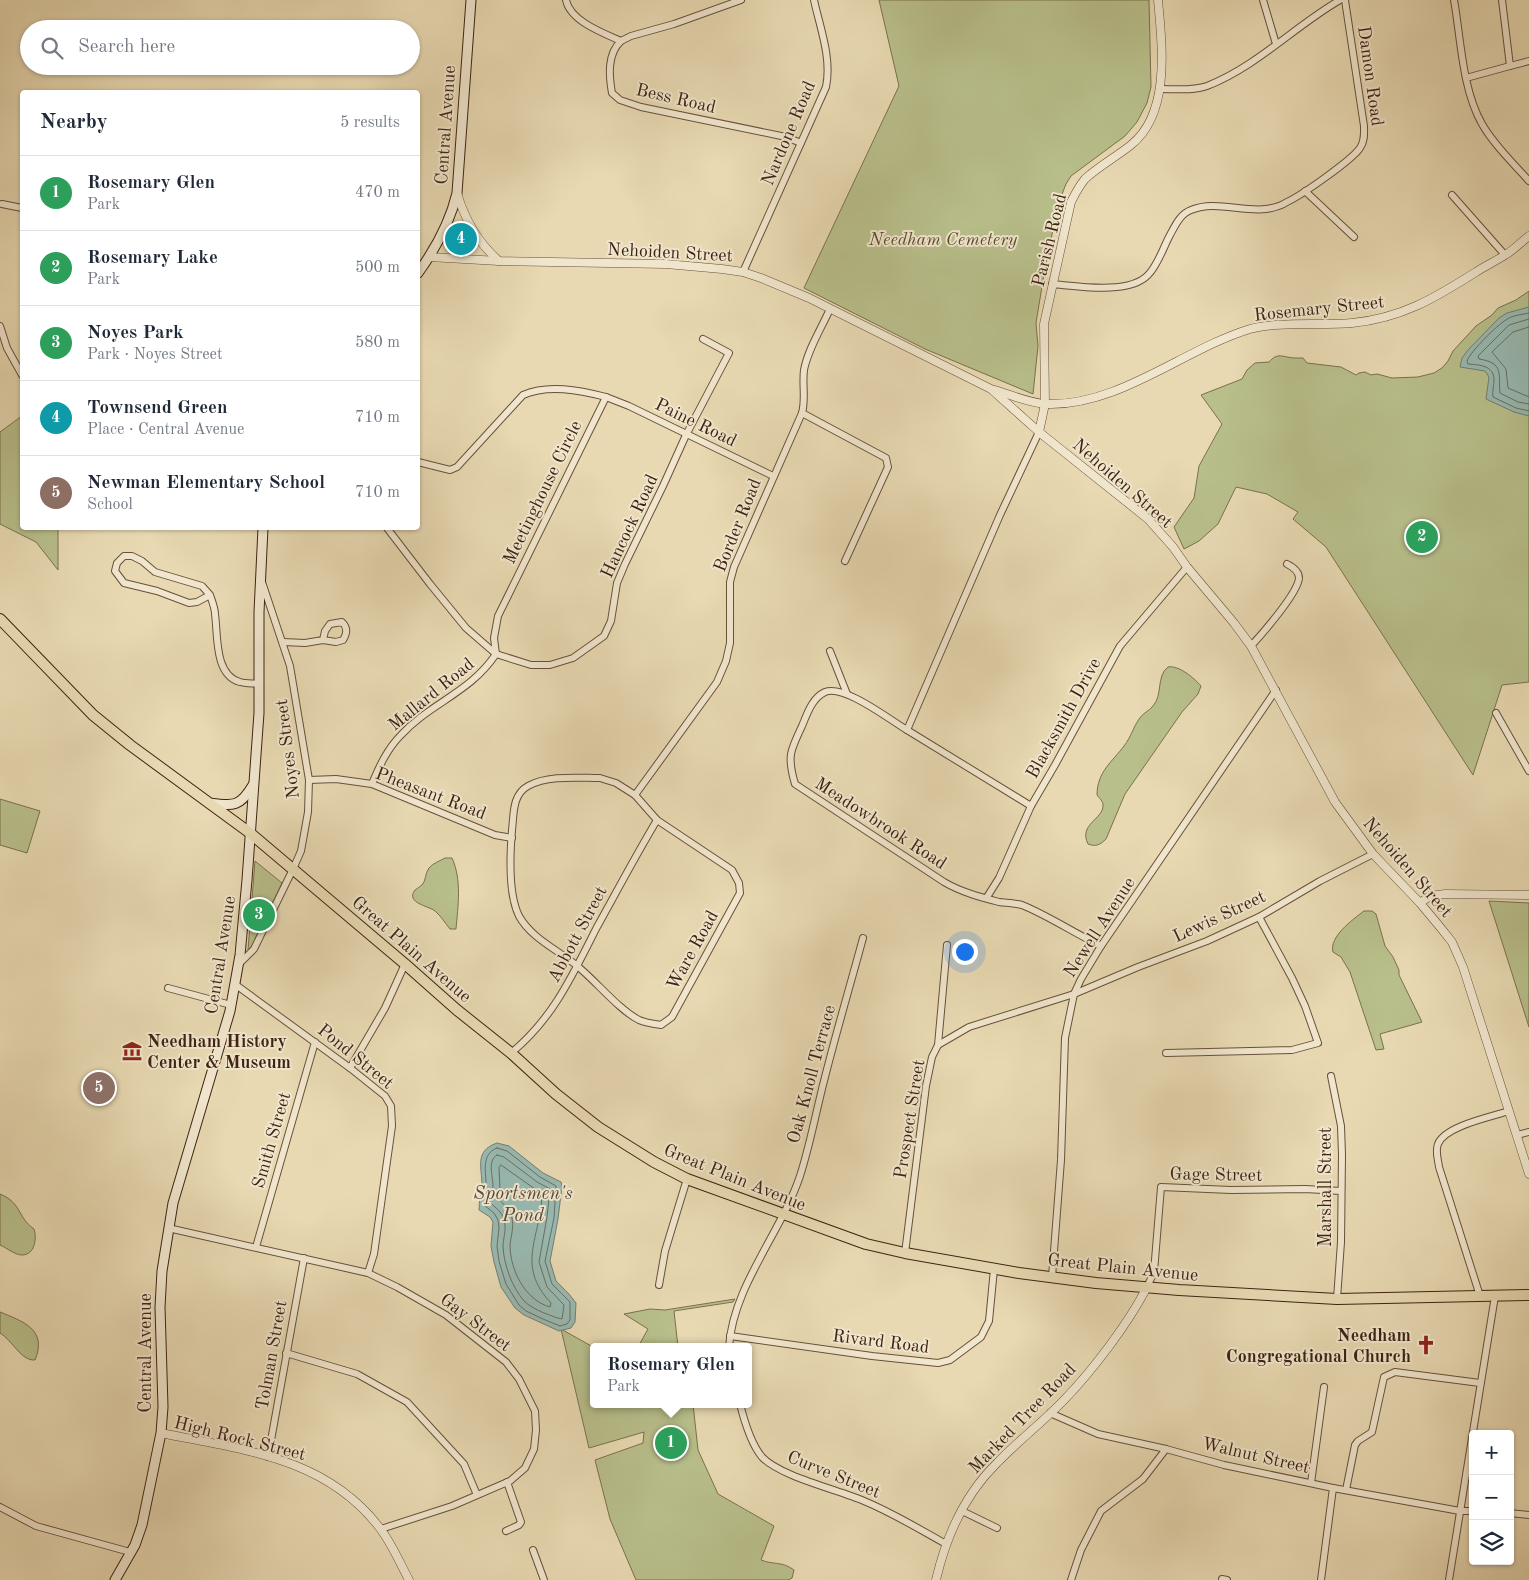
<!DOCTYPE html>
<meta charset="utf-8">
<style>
body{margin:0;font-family:"Old Standard TT",serif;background:#f2f2f3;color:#1f2937}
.controls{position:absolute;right:15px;bottom:15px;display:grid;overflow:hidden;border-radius:5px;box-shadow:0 1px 4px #0004}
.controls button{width:45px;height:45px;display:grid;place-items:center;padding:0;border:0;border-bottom:1px solid #e0e1e3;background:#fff;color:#1f2937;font:25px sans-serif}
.you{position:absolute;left:964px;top:951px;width:18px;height:18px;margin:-12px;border:4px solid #fff;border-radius:50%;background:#1a73e8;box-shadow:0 0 0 8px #1a73e833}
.badge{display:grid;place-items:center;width:32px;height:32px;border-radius:50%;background:#8f2418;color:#fff;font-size:16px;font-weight:700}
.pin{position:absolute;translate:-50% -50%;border:2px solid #fff;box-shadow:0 1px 5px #0006}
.popup{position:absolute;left:590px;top:1343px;width:162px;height:65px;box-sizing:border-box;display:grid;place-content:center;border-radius:5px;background:#fff;filter:drop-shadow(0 1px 4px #0005);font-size:16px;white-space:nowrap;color:#747a83}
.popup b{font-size:19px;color:#1f2937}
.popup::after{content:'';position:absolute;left:50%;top:100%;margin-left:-10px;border:10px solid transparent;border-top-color:#fff}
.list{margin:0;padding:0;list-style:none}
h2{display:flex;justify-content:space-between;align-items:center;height:65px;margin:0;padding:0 20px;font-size:21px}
h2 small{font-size:16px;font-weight:400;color:#747a83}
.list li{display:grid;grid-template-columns:32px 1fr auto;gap:15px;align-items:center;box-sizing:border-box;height:75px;padding:0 20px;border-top:1px solid #e0e1e3}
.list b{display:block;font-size:19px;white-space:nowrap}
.list p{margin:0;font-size:16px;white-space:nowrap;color:#747a83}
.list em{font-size:16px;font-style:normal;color:#747a83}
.icon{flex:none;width:28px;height:28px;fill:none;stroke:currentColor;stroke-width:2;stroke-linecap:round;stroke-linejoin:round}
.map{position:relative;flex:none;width:1529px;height:1580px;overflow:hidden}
.search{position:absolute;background:#fff;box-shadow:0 1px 4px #0004;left:20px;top:20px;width:400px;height:55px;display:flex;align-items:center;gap:12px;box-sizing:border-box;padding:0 18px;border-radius:28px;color:#747a83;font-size:19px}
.panel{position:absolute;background:#fff;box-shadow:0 1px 4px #0004;left:20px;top:90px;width:400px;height:440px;border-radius:5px}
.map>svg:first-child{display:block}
.green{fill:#b8bf8b;stroke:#7b704e}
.water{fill:#98b9b1;stroke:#747d71}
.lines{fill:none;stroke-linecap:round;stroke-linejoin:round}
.shore{stroke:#6b6e62;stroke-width:1}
.minor-casing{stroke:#68503a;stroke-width:8}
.tertiary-casing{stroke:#68503a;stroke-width:9}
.secondary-casing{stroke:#3e2212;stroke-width:11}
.primary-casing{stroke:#3e2212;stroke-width:12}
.minor{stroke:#f0e6cd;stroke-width:6}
.tertiary{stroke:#f0e6cd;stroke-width:8}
.secondary{stroke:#f0e6cd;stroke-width:9}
.primary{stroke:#e8d9b2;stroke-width:10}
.labels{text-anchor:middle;stroke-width:4;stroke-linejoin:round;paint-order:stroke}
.street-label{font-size:18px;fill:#3e2212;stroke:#f0e6cd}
.park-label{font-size:18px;font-style:italic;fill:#5c4930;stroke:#f0e6cd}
.poi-label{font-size:18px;font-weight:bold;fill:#3e2212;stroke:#f0e6cd;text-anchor:start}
.water-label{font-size:19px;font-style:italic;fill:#54483a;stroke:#f0e6cd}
</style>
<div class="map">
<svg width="1529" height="1580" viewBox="0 0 1529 1580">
<rect width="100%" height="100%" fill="#e8d9b2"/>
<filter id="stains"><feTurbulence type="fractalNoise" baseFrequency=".004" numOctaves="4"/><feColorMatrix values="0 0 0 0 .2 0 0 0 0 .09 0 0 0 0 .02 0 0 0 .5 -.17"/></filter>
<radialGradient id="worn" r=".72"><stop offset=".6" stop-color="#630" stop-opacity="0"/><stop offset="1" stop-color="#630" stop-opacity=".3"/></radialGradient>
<g class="green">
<polygon points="879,0 1149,0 1151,87 1147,103 1137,122 1125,136 1071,176 1066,184 1059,202 1046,262 1036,323 1038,346 1033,394 925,349 804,288 899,86"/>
<path d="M1529,291v391l-27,3 -29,90 -147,-228 -33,-28 5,-7 -31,-18 -31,-7 -18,37 -19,17 -15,8 -10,-22 20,-29 5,-32 23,-42 -21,-29 41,-16 5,-9 8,-7 14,-1c9,-10 13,-5 25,-4 3,0 6,0 9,0l4,5 34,4 15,8 3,-2 6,-1 6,3 6,-1 15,4 26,-1 16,-4 8,-5 6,-7 5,-10 23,-25 16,-11 6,-7 18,-8z"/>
<polygon points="22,416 22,528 58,528 58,570 36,542 0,524 0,432"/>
<path d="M1168,667c11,-2 26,11 33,19l-3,8 -16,18 -57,82 -19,45c-6,6 -10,8 -18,5 -10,-20 16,-25 15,-39 0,-4 -4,-7 -6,-10 0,-23 15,-33 27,-49 7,-9 9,-18 15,-27 4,-6 10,-8 14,-13 10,-11 3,-30 15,-39z"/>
<polygon points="0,799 40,811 27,853 0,845"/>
<path d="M445,858h7c10,22 6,48 4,71h-6c-5,-6 -9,-13 -15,-18 -6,-5 -30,-8 -20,-21 2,-2 5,-3 7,-5 4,-4 3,-12 7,-17 4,-5 11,-7 16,-10z"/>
<polygon points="255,861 282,883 252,947 248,950"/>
<polygon points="1489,901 1529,903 1529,1027"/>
<path d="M1364,911h8l4,3 9,32 8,11 6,13v5l23,47 -42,12 4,15 -8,1 -26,-78 -9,-15 -8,-5c-4,-15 19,-32 31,-41z"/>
<path d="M0,1194c22,9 17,23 34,35 3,9 1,26 -12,26 -7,0 -15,-7 -22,-10z"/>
<polygon points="735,1299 733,1302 674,1311 678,1347 638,1347 648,1329 624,1314 650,1309 665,1310"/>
<path d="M0,1312c22,9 48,17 35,48 -14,1 -22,-19 -35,-27z"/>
<path d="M561,1329l32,18 1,57h99l5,46 20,44 56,32 -13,34c12,5 21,1 33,10l-2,8 -4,2h-152l-26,-61 -15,-59 48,-17 1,-11 -55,16z"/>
</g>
<g class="water">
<polygon points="1529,307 1529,416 1514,412 1486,399 1489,377 1485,371 1460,367 1462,358 1468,350 1499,318 1507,313"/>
<path d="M497,1143l12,3 34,27 18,9 1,4 -4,33 -8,42 6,20 13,13 7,9 -1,19 -4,6 -12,3 -35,-16 -9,-7 -14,-21 -7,-25 -3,-16 2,-24 -3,-5 -11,-7c0,-9 2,-16 3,-24 0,-19 -8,-35 15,-43z"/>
</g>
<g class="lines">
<g class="shore">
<path d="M1529,313c-8,2 -17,2 -23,7 -9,5 -36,32 -39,41l1,3c11,1 26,1 26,16 0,6 -2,11 -1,17l23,11 13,3"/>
<path d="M1529,319l-20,6 -31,31 1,3c26,4 19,16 21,34l18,9 11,2"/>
<polyline points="1529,327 1513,332 1492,352 1506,369 1508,388 1529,397"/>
<path d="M497,1148l10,3 33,26 16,9 -2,32 -9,43 7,23 18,18v18l-3,4 -7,2 -17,-7 -17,-8 -7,-6 -13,-21 -7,-23 -2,-15 2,-18 -1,-8 -4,-7 -10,-8c0,-7 3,-14 2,-21 0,-13 -5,-30 11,-36z"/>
<path d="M497,1155l7,2 33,25 13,7 -3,28 -8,45 8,25 17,18 -2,14c-6,-1 -12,-4 -18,-6 -7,-3 -15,-7 -20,-12 -12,-14 -20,-36 -21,-54 0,-9 4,-18 1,-27 -2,-9 -9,-12 -14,-18 1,-5 3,-11 3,-16 0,-10 -6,-25 4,-31z"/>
<path d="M501,1165l41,29c-1,43 -27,71 9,109l-1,4c-25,-7 -40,-37 -40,-62 1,-9 4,-18 2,-27 -2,-8 -8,-14 -14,-19l2,-11 -1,-20z"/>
</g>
<defs>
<g id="minor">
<path d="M566,0c4,21 37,33 55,41 -14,13 -12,35 -9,52l8,7 21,7 145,30 15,6"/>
<polyline points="1263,0 1276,44"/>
<path d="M1454,0c7,39 8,89 28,124 12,21 31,39 47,57"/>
<polyline points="1502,0 1510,66 1529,61"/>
<polyline points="621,41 631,36 674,24 741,0"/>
<polyline points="1466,78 1510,66"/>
<path d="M1160,89c15,0 33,2 47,-3 49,-19 88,-60 133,-86"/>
<polyline points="1305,191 1354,237"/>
<polyline points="1452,195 1505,255"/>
<polyline points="2,204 22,208"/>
<path d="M743,272l83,-185c6,-29 -6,-59 -12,-87"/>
<path d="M1052,284c25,2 77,11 96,-9 10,-10 15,-27 22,-40 5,-9 10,-21 21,-25 23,-10 51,2 75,-1 7,-1 15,-3 21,-7 15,-7 65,-42 73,-54 5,-7 4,-15 4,-22l-19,-126"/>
<polyline points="0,326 7,348 22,375"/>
<polyline points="606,397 629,406 773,476"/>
<polyline points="802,413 886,458 888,467 845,561"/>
<path d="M1039,432l-39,83 -93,215c-17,-10 -63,-46 -82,-38 -13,6 -18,22 -23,34 -12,25 -15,31 -7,58l149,98c17,10 36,15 55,20 7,1 15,1 23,3 27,11 52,28 79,41"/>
<path d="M418,462l32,8 7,-3 66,-72c25,-11 56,-5 83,2l-108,219 -4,22 2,16"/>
<polyline points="387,528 430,584 466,628 496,654 531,665 550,665 573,658 604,636 611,621 617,583 625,564 663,486 686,435 729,353 703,339"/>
<path d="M210,595l-8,-9 -47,-14 -13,-11 -10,-5h-8l-7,7 -2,8 9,12 33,8 32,12 8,-1 13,-7c2,6 5,13 5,19 3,21 -1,61 25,68 6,2 14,1 20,2"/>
<path d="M283,642l22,1 18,-3 2,-9 5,-7 12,-2c6,6 5,11 1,18l-7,2 -13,-2"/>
<path d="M1251,646c11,-12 47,-53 48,-68 0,-7 -6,-11 -12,-14"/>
<polyline points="830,651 847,694"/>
<polyline points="1496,713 1529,771"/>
<polyline points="907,730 1031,806"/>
<path d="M600,778l16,5 19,12 22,25 75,50 7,13 1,10 -68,124 -11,8c-7,-1 -15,-2 -22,-5 -20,-10 -44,-40 -63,-55 -18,-15 -45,-27 -57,-49 -11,-22 -9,-62 -7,-86 2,-16 0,-35 16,-44 20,-11 50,-8 72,-8z"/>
<polyline points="309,780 336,779 372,784 495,835 512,838"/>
<path d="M372,784c7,-17 15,-35 29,-49 29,-32 69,-42 95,-81"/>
<path d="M635,795l82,-113 9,-21 4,-18v-61l4,-15 68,-154c4,-15 0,-28 2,-43 4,-21 17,-41 26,-61"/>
<polyline points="987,897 999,878 1031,806 1055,765 1120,646 1187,567"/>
<polyline points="239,964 254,949 293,869 301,851 308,812 309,780 290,666 262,582"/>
<polyline points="236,985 350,1068 385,1096 391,1106 392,1126 374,1254 368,1273"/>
<polyline points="168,988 231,1005"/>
<polyline points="938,1045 947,945"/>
<path d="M511,1053c42,-34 62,-79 86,-126 20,-36 39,-72 60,-107"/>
<polyline points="1166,1053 1292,1050 1318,1043 1305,1006 1292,978 1259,917"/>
<polyline points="350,1068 385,1008 405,964"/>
<polyline points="1331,1076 1341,1126 1342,1155 1341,1242 1337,1299"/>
<polyline points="1517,1135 1529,1132"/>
<polyline points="168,1228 368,1273 397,1287 446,1315 506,1362 519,1379 535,1411 536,1430 534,1449 525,1468 510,1481 452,1506 381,1529"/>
<polyline points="256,1247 315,1042"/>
<polyline points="905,1253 926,1086 932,1057 938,1045 969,1027 1074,994 1138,967 1207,941 1259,917 1320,881 1373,854"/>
<polyline points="1052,1277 1061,1160 1065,1038 1074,994 1081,979 1101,946 1276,690"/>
<polyline points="659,1285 665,1251 687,1179"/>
<polyline points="1147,1287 1154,1272 1161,1187 1231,1190 1305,1189 1341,1191"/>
<path d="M1480,1296l-41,-129c-1,-8 -4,-16 -1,-23 7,-18 53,-27 71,-33"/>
<polyline points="730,1336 872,1356 938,1363 950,1360 981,1337 989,1321 994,1269"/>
<path d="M729,1347c4,-61 52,-114 71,-171 10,-31 16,-64 24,-95 12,-48 26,-95 39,-143"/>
<polyline points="286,1353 357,1374 407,1402 464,1464 477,1495"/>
<path d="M740,1404c4,16 12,41 22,53 17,19 77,33 102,44 29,12 55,28 82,43"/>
<polyline points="1050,1413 1098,1434 1166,1449 1224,1465 1333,1488 1460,1511 1473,1511"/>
<polyline points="268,1457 304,1258"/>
<polyline points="1311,1483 1324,1387"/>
<polyline points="1346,1490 1355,1445 1358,1441 1372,1432 1384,1377 1395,1372 1480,1383"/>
<polyline points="0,1507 36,1526 130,1552"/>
<polyline points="962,1511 997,1528"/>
<polyline points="1510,1513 1529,1515"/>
<polyline points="506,1531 519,1525 521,1522 507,1482"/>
<polyline points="533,1550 544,1580"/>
<polyline points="1222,1579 1227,1580"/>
<polyline points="1071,1580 1081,1550 1101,1511 1143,1479 1166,1449"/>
<polyline points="1321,1580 1333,1488"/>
<polyline points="1449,1580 1495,1296"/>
</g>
<g id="tertiary">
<path d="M457,193c8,27 20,49 42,68"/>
<polyline points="429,257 499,261 666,264 722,269 743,272 761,278 809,298 991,389 1039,432 1148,519 1173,547 1187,567 1234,623 1251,646 1335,802 1373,854 1420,903 1440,927 1452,942 1463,967 1529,1174"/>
<path d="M995,390c16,5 34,13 51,14 72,3 138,-55 204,-75 30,-8 71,-3 102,-6 50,-5 83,-25 124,-51 9,-6 20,-11 29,-17 9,-5 16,-13 24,-19"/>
<path d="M1039,432l6,-28 -1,-80 27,-122c4,-8 8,-16 14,-23 14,-13 31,-22 46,-34 40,-32 31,-100 27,-145"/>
<polyline points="1420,903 1430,896 1445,894 1529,895"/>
<path d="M161,1433c82,17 164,24 218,94 12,15 21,36 30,53"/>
<path d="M936,1580c10,-43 29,-86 61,-117 21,-22 46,-41 67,-63 29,-30 64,-76 83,-113"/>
</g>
<g id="secondary">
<path d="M418,273c18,-25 32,-50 39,-80l14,-193"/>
<path d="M210,803c24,3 30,4 43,-18"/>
<polyline points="115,1580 135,1545 142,1525 161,1433 163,1407 160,1307 162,1271 173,1203 230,1011 240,955 247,880 259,713 259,612 263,528"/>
</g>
<polyline id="primary" points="0,619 93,715 130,745 250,833 405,964 457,1010 511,1053 556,1094 598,1127 654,1162 687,1179 866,1244 905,1253 1019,1273 1096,1283 1179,1290 1337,1299 1529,1295"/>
</defs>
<use href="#minor" class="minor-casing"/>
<use href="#tertiary" class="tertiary-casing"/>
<use href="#secondary" class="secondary-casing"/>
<use href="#primary" class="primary-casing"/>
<use href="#minor" class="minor"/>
<use href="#tertiary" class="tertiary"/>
<use href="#secondary" class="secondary"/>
<use href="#primary" class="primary"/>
</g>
<defs>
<symbol id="museum-bare" viewBox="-9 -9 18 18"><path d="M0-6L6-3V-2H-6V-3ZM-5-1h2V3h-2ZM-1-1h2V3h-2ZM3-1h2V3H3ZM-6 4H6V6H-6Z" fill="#8f2418" stroke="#f0e6cd" stroke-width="2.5" paint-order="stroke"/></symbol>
<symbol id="church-bare" viewBox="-9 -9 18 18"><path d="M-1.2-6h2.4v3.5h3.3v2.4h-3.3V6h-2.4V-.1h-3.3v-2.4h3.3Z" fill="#8f2418" stroke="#f0e6cd" stroke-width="2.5" paint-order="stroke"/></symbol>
</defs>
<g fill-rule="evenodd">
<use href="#museum-bare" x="118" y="1037" width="28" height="28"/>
<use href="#church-bare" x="1412" y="1331" width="28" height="28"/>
</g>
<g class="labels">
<g class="street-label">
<text transform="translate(1371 76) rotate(82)" y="6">Damon Road</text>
<text transform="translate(676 98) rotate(13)" y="6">Bess Road</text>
<text transform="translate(445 125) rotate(-86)" y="6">Central Avenue</text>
<text transform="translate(788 133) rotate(-67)" y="6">Nardone Road</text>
<text transform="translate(1049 240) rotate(-76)" y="6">Parish Road</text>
<text transform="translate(670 252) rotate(3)" y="6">Nehoiden Street</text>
<text transform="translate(1319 308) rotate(-6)" y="6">Rosemary Street</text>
<text transform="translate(696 422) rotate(26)" y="6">Paine Road</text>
<text transform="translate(1123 483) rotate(41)" y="6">Nehoiden Street</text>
<text transform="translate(542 492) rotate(-64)" y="6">Meetinghouse Circle</text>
<text transform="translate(737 525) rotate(-68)" y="6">Border Road</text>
<text transform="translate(629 526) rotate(-65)" y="6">Hancock Road</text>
<text transform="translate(431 694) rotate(-39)" y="6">Mallard Road</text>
<text transform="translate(1063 718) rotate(-61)" y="6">Blacksmith Drive</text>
<text transform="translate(287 749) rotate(-97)" y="6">Noyes Street</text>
<text transform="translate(431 793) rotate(21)" y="6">Pheasant Road</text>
<text transform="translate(881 823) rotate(33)" y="6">Meadowbrook Road</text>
<text transform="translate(1408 867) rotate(49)" y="6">Nehoiden Street</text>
<text transform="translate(1219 916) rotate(-25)" y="6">Lewis Street</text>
<text transform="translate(1099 927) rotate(-57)" y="6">Newell Avenue</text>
<text transform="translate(577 934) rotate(-62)" y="6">Abbott Street</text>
<text transform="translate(412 949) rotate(41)" y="6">Great Plain Avenue</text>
<text transform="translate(692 950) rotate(-61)" y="6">Ware Road</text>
<text transform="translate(220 955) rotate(-81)" y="6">Central Avenue</text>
<text transform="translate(356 1056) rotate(39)" y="6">Pond Street</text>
<text transform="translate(811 1074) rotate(-75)" y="6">Oak Knoll Terrace</text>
<text transform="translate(909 1119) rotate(-81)" y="6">Prospect Street</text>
<text transform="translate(271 1140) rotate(-74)" y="6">Smith Street</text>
<text transform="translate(1216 1174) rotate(1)" y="6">Gage Street</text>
<text transform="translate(735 1177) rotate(22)" y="6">Great Plain Avenue</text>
<text transform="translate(1325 1187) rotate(-90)" y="6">Marshall Street</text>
<text transform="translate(1123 1267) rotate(6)" y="6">Great Plain Avenue</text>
<text transform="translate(476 1322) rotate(37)" y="6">Gay Street</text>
<text transform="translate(881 1341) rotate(7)" y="6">Rivard Road</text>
<text transform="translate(145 1353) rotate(-90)" y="6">Central Avenue</text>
<text transform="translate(271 1355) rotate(-80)" y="6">Tolman Street</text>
<text transform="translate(1022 1418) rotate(-46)" y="6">Marked Tree Road</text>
<text transform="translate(240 1438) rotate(14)" y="6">High Rock Street</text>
<text transform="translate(1256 1455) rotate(13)" y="6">Walnut Street</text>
<text transform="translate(834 1474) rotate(22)" y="6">Curve Street</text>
</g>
<g class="park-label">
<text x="943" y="245">Needham Cemetery</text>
</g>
<g class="poi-label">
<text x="147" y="1047">Needham History<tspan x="147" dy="21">Center &amp; Museum</tspan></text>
<text x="1411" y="1341" text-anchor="end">Needham<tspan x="1411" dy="21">Congregational Church</tspan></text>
</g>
<g class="water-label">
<text x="523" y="1199">Sportsmen's<tspan x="523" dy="22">Pond</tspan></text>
</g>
</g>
<rect width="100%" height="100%" filter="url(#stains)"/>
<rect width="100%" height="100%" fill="url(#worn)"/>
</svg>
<div class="controls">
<button>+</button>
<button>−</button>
<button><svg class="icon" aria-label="layers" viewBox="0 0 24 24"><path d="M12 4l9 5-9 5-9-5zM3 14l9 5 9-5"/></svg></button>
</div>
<div class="you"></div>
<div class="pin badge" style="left:671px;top:1443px;background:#2e9e5b">1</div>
<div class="popup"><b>Rosemary Glen</b>Park</div>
<div class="pin badge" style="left:1422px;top:537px;background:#2e9e5b">2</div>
<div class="pin badge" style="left:259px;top:915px;background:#2e9e5b">3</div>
<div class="pin badge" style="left:461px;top:239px;background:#0f9aa8">4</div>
<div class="pin badge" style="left:99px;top:1088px;background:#8d6e63">5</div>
<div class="search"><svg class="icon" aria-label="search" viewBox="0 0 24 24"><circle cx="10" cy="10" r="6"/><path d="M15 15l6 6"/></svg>Search here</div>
<section class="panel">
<h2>Nearby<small>5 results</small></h2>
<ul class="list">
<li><span class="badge" style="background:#2e9e5b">1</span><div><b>Rosemary Glen</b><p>Park</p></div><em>470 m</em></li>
<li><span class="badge" style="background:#2e9e5b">2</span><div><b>Rosemary Lake</b><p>Park</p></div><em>500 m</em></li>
<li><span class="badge" style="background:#2e9e5b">3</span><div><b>Noyes Park</b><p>Park · Noyes Street</p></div><em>580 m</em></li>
<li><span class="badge" style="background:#0f9aa8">4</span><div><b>Townsend Green</b><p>Place · Central Avenue</p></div><em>710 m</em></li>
<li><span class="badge" style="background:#8d6e63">5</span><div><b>Newman Elementary School</b><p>School</p></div><em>710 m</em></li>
</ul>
</section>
</div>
